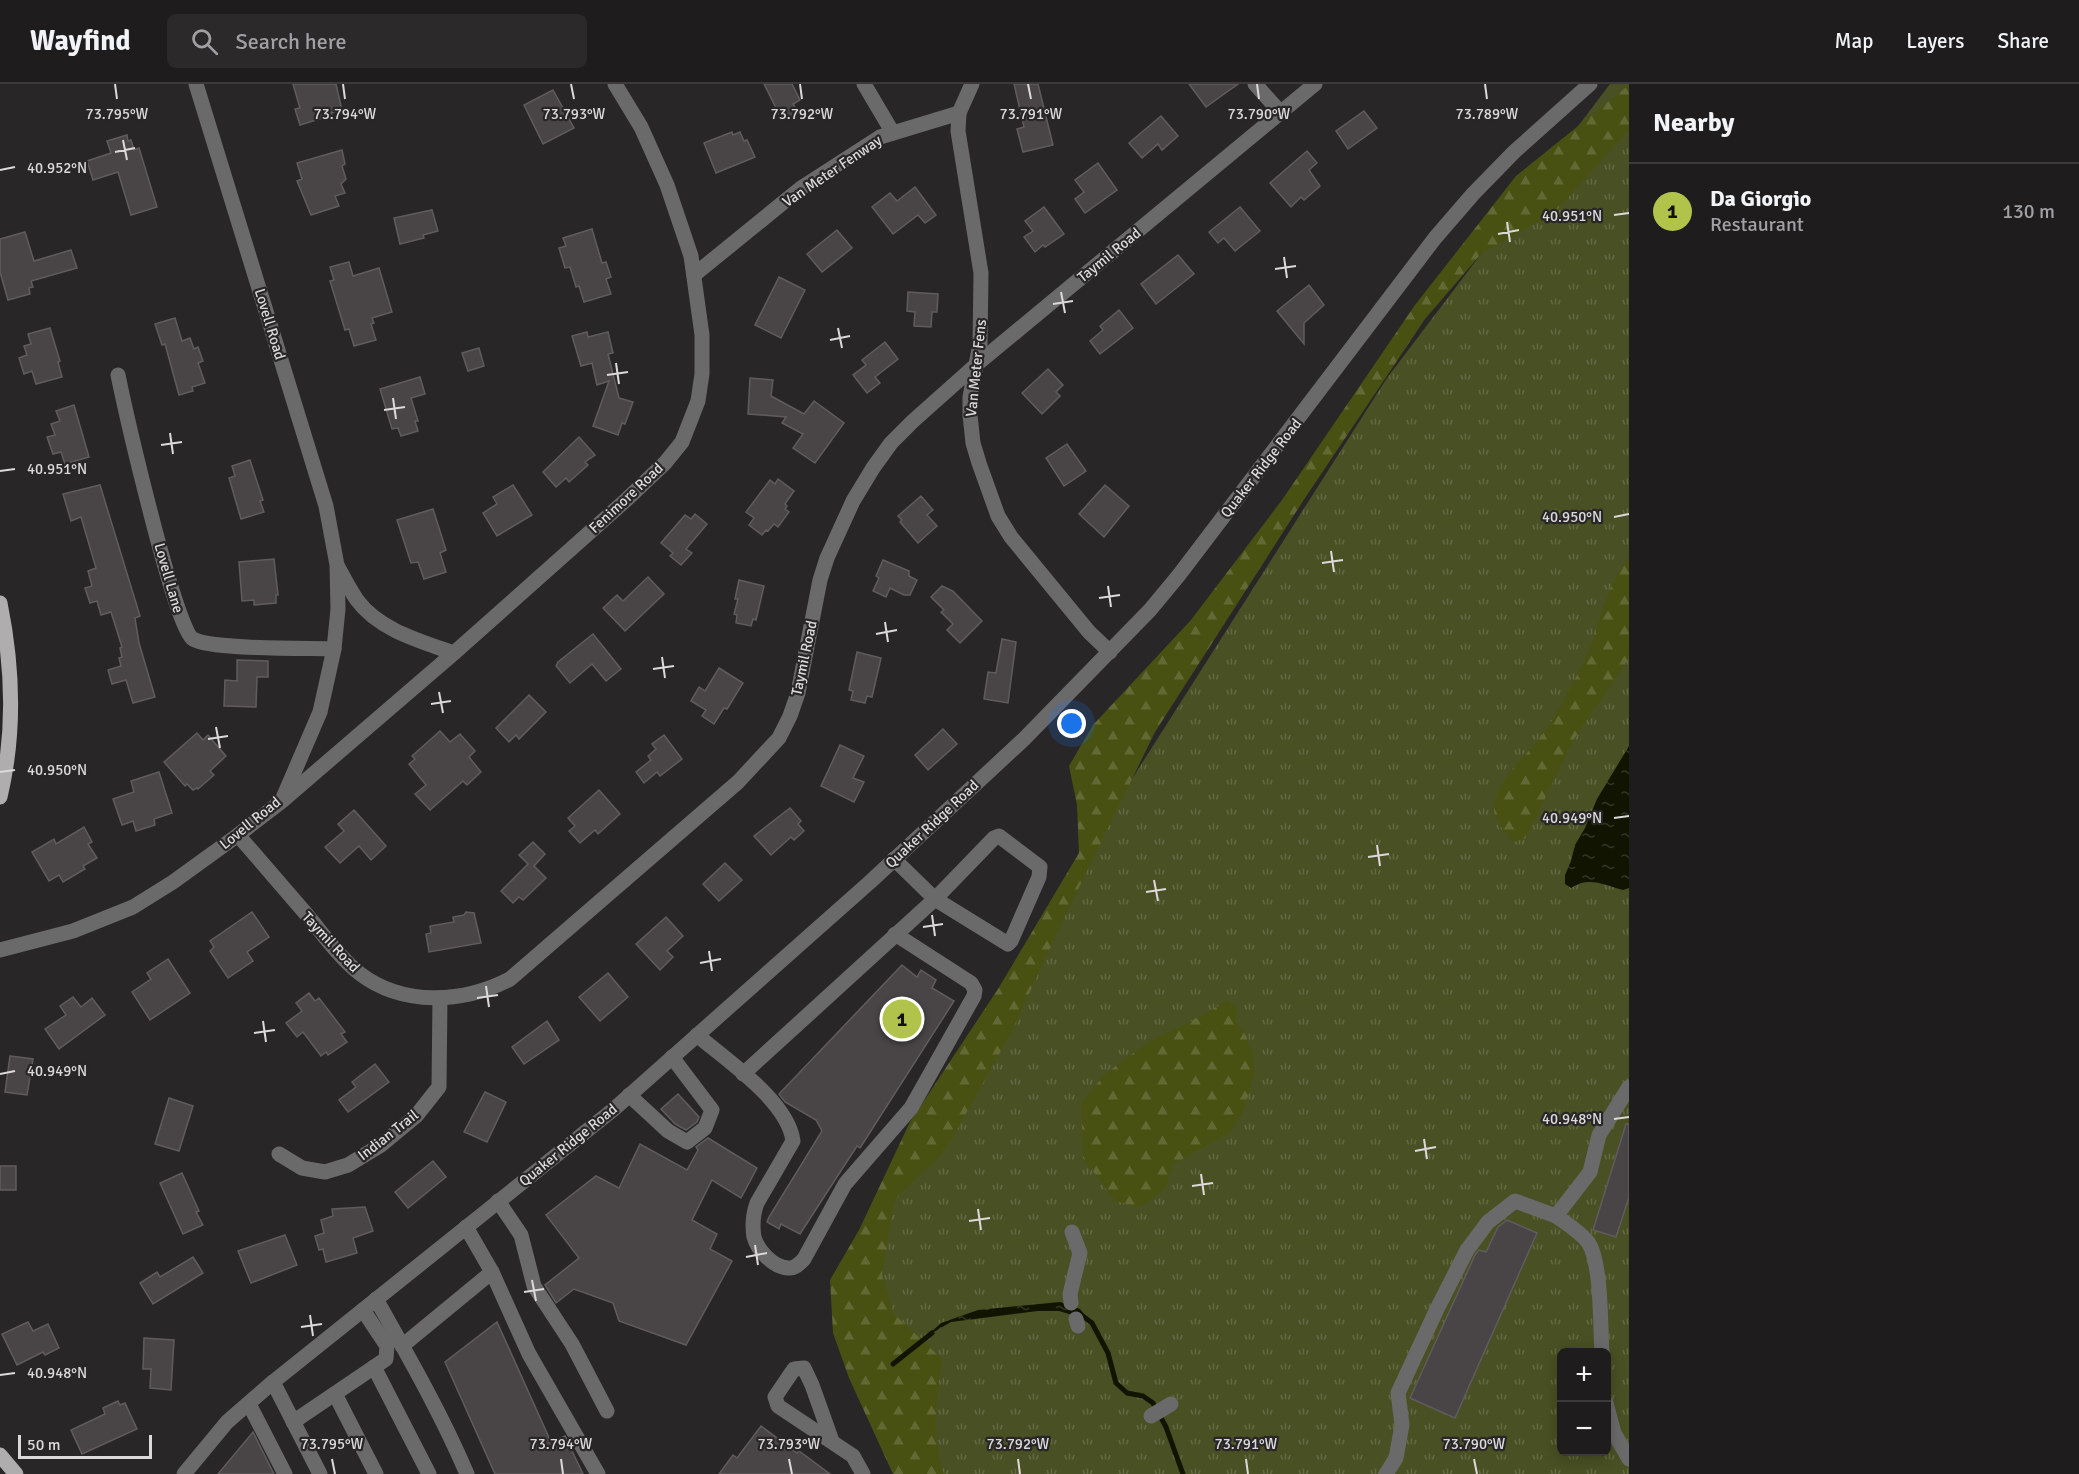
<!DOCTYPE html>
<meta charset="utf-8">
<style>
body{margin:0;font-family:Signika,sans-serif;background:#2c292a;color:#f1f3f6}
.controls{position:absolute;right:18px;bottom:18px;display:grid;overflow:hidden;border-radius:9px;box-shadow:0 3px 15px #0003}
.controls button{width:54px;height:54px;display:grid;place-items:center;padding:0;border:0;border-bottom:2px solid #3c3a3b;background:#1f1c1d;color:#f1f3f6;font:30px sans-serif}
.scale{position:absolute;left:18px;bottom:15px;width:134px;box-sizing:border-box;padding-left:6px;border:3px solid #dbd9da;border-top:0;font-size:16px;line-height:21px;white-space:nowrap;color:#dbd9da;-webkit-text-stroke:4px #292627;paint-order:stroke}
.you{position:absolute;left:1072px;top:640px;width:21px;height:21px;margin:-15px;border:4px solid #fff;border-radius:50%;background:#1a73e8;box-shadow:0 0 0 9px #1a73e833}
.badge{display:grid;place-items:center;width:39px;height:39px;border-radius:50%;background:#b2c34c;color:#111;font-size:20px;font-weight:700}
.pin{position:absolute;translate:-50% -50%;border:3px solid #fff;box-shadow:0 2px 6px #0006}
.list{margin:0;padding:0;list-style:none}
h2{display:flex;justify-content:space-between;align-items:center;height:78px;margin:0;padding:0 24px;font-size:26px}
h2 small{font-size:20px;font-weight:400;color:#a1a1a4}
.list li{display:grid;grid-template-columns:39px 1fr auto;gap:18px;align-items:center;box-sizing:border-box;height:96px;padding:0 24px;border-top:2px solid #3c3a3b}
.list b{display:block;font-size:22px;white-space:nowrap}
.list p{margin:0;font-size:20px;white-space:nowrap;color:#a1a1a4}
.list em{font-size:20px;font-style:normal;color:#a1a1a4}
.icon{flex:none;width:33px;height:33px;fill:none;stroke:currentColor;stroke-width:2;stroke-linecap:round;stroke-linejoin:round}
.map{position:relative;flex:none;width:1629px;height:1390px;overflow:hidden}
header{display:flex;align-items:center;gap:36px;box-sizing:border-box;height:84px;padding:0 30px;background:#1f1c1d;border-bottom:2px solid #3c3a3b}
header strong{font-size:28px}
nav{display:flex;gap:33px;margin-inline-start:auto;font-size:21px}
.search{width:420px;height:54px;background:#2c292a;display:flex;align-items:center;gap:15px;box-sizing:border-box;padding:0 21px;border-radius:9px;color:#a1a1a4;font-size:22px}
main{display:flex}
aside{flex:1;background:#1f1c1d}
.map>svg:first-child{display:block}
.grass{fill:url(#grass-tufts);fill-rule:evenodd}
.forest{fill:url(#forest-firs)}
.water{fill:url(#water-ripples)}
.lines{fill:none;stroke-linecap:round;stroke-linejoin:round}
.stream{stroke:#111500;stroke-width:5}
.building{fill:#494547;stroke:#605c5e;stroke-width:1.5}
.minor{stroke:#6b6a6a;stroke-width:15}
.major{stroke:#b0adae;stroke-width:15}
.ticks{fill:none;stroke:#dbd9da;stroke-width:2}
.labels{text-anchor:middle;stroke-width:4.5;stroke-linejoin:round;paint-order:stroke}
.street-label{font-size:15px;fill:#dbd9da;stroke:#292627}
.ticks-label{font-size:15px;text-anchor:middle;fill:#dbd9da;stroke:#292627;stroke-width:4.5;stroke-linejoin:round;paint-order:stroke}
</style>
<header>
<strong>Wayfind</strong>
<div class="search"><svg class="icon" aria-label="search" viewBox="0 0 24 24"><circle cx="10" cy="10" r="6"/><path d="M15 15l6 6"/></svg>Search here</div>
<nav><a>Map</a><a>Layers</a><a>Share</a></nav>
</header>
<main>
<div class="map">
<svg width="1629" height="1390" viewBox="0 0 1629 1390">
<defs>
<pattern id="grass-tufts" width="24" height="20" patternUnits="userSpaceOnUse" patternTransform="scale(1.5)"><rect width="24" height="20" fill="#495023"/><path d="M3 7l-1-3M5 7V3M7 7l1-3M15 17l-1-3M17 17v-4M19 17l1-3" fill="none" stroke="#636942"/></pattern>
<pattern id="forest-firs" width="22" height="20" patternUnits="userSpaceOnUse" patternTransform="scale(1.5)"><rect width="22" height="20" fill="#495112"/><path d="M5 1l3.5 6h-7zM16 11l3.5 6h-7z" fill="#636934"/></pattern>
<pattern id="water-ripples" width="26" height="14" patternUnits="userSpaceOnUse" patternTransform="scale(1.5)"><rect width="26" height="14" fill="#111500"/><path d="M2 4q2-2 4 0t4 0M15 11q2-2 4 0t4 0" fill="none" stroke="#333625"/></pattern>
</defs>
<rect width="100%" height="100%" fill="#292627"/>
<path class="grass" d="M1610,0h19v1390h-726l-66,-172 293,-520 257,-404zM1562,1268h44v100h-44z"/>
<g class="forest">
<path d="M1629,1v45l-74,82 -74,42 -56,65 -122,182 -148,231 -91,186 -54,117 -65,116 -51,50 -12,74 12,39 48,45c-5,37 -12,79 2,115h-51l-44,-96 -16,-45 -3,-53 29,-50 51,-108 88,-133 81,-136 -2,-48 -8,-39 24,-41 98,-105 91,-120 133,-195 101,-129z"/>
<path d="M1629,476v98l-57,84 -46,96 -12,4c-8,-9 -21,-22 -20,-35 3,-29 28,-46 45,-68 16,-21 29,-47 42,-71 17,-29 24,-88 48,-108z"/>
<polygon points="1227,917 1237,924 1236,940 1243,946 1253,971 1255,989 1243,1028 1230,1049 1173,1080 1165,1105 1140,1123 1115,1117 1083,1074 1081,1020 1105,990 1151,956 1184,941"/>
</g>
<g class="water">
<path d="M1629,662v142l-6,2c-19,-5 -34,-14 -52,-2l-6,-4v-9l6,-14 4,-16 10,-17 12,-29z"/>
<polygon points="1060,1218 1080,1225 1089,1236 1059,1227 1038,1227 951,1238 927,1252 941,1239 978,1226"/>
</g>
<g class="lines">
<g class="stream">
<polyline points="1084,1233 1092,1239 1108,1269 1116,1299 1127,1309 1143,1312 1153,1319 1166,1343 1183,1390"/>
<polyline points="893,1280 932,1249"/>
</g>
</g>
<g class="building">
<polygon points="293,0 336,0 342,26 331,29 332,31 300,41 295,25 300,24"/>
<polygon points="764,0 792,0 800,16 793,20 798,28 782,36"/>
<polygon points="1014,0 1038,0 1053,61 1023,68 1017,45 1024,43"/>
<polygon points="1189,0 1238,0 1206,23"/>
<polygon points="553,6 574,44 543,60 524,21"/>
<polygon points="1364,27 1377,44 1348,65 1336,47"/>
<polygon points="1161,32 1178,52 1162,66 1158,60 1142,74 1129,59"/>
<polygon points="732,48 733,51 740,48 744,57 747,56 755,73 716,89 704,59"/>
<polygon points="127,51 128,57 131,56 134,66 139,64 157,123 131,131 118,88 93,96 87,77 111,69 107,57"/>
<polygon points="342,66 345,80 342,82 346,95 341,100 345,109 335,112 339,122 311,131 297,97 302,95 297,79"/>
<polygon points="1307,67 1317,79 1309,86 1320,102 1304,116 1301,113 1291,123 1270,99"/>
<polygon points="1098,79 1117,106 1085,129 1075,115 1084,108 1075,96"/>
<polygon points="915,103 936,131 925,139 918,131 893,150 872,123 890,109 897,117"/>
<polygon points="1044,123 1064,150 1045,163 1043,161 1035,168 1024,153 1033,147 1025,137"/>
<polygon points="1240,123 1260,147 1235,167 1224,154 1218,159 1209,148"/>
<polygon points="432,126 438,147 423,151 424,154 400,160 394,134"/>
<polygon points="592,145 602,179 606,178 611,193 606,195 611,210 584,218 579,202 576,203 570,183 565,184 559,164 566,162 563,154"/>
<polygon points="837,146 852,164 822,188 807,170"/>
<polygon points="25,148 34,177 71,166 77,184 31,197 33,203 29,204 30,210 8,216 0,188 0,155"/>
<polygon points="1178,171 1194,190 1156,220 1141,200"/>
<polygon points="349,178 353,192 379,184 392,228 372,234 374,239 371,240 376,256 354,262 349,245 345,246 330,197 334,196 330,183"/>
<polygon points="779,193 805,206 781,254 755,241"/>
<polygon points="1309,201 1324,221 1304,239 1304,260 1277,227"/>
<polygon points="908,208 938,210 937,228 932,228 931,243 914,242 915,228 907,227"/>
<polygon points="1119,226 1133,244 1100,270 1090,257 1103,246 1100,242"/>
<polygon points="175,234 182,257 190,254 194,265 198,263 203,277 198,279 205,299 192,303 193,307 179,311 165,260 162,261 155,240"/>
<polygon points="50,244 60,277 58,278 62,293 36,300 32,287 24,290 19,274 27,271 24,262 31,260 28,250"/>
<polygon points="587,248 588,253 608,248 613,269 608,270 619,314 633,318 625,340 622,339 618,351 593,342 609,297 597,301 592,279 581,282 572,252"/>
<polygon points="885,258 898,275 875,293 880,299 867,309 853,291 866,281 862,276"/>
<polygon points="479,264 484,282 468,287 462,269"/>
<polygon points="1048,285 1063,301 1056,308 1060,312 1042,330 1022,309"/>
<polygon points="420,293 425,310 411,314 418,337 415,337 418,347 401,352 398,344 392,345 380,305"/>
<polygon points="750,294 773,296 771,312 804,330 814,317 844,339 815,379 793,364 803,350 782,339 786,333 748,330"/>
<polygon points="74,321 89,373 65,380 61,368 53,370 47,353 55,351 51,340 60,337 56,327"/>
<polygon points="579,353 595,371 585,378 588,381 569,398 566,394 556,403 543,388"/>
<polygon points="1067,360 1086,387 1064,402 1046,374"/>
<polygon points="250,376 263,416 260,417 264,428 241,435 229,394 235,392 232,382"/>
<polygon points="778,395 794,407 785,420 787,422 785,425 789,428 778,443 774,440 768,447 766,446 762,451 749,441 754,434 746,428 770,396 775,400"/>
<polygon points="100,401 140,532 135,534 139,559 155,613 133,619 126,596 112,600 108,586 121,582 119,574 122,573 120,564 122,563 111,528 101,531 97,517 90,519 85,504 92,502 88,487 96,484 81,433 71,437 63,410"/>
<polygon points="513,401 532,431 497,452 483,429 497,420 493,413"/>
<polygon points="1105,401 1129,422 1104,453 1079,430"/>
<polygon points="921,412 933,426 927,431 937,442 918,459 900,438 902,436 898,432"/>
<polygon points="433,425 446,466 440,469 446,488 424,495 418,478 411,479 397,436"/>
<polygon points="695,430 707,440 686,465 692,469 681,481 670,472 673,469 661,459 685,431 691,435"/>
<polygon points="274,475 278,511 276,511 276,519 254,521 254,516 242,517 239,478"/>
<polygon points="883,476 909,487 909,492 917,496 910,511 904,511 890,504 886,513 873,507 879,494 876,492"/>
<polygon points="648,493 664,510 625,547 603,524 617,511 623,517"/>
<polygon points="739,496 764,502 756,536 753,535 751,542 736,539 737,531 734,530 738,515 735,515"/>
<polygon points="942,502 953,507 982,537 960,559 947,546 953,540 941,528 944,526 931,513"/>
<polygon points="593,550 621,585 606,597 592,580 570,599 556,582 558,578"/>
<polygon points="1002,555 1016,558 1008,619 984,615 988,588 996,589"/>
<polygon points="857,568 881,574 872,613 867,612 865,619 851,616 853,607 849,606"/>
<polygon points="237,576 268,577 268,593 257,593 256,623 224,622 225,596 237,597"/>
<polygon points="719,584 743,599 727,625 724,624 714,640 702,632 706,626 691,617 699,603 705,607"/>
<polygon points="529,611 546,628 519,655 516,651 509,658 496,644"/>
<polygon points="943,645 957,660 928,686 915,671"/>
<polygon points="440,647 450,658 460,650 475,667 469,673 481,688 467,701 463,697 430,726 415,710 426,701 409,680 415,675 412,672"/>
<polygon points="197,649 203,656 208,651 226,672 210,687 214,691 198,705 197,704 193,706 187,700 185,702 164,678"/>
<polygon points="664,651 682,675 660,692 657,688 644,699 636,688 651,676 648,672 656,665 652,660"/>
<polygon points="840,661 864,672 853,694 864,698 854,718 821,702"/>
<polygon points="159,688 172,729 154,735 155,741 136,747 133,737 122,741 113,715 134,708 131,697"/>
<polygon points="599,706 620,730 598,750 595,746 580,759 569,747 575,742 568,734"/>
<polygon points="790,724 801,737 798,740 804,747 794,756 791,753 771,771 754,752"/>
<polygon points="354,726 386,762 371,776 359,762 340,779 325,763 344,747 338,740"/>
<polygon points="84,743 92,758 88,760 97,774 83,782 85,785 63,798 59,791 49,797 32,768 54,755 56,760"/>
<polygon points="533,758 545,770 534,782 546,794 523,816 519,813 513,819 501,807 528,780 519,771"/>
<polygon points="725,779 742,796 719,817 703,800"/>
<polygon points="252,828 269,853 247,868 253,877 228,894 210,867 214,863 210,857"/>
<polygon points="466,828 474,829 481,859 429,868 426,850 431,849 430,842 454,838 453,833 464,831"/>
<polygon points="666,833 683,852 667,867 673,873 660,886 636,860"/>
<polygon points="168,875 190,909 150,936 132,908 151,895 147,889"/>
<polygon points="902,881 917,893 921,886 936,896 932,904 954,917 860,1064 857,1062 800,1150 781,1140 779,1145 767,1138 769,1133 822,1047 816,1036 785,1018 779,1010"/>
<polygon points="608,889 628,913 600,937 579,913"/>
<polygon points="309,909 315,917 319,914 345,948 341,950 347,958 328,971 326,968 321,972 303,948 297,953 286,939 302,927 296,919"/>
<polygon points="73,913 81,923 92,914 105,931 59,965 45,945 66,931 60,922"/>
<polygon points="547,937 559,956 524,980 512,963"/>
<polygon points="10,972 33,975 27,1011 5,1008"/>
<polygon points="375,980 389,998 348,1028 339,1016 356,1003 352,998"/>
<polygon points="485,1008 506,1018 487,1058 464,1048"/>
<polygon points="678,1010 699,1033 697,1038 686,1046 675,1040 661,1025"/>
<polygon points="169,1014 193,1022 179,1067 155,1060"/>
<polygon points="1626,1040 1629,1040 1629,1113 1616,1153 1593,1146"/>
<polygon points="708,1054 757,1084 741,1114 712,1096 692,1136 717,1150 710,1165 732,1177 686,1261 619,1237 613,1219 574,1205 556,1219 545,1201 579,1174 546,1131 596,1092 619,1104 640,1060 687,1086 698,1066 696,1063"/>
<polygon points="433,1077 446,1093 408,1124 395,1108"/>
<rect x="0" y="1082" width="16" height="24"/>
<polygon points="182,1089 199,1127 196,1128 203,1141 183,1150 160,1099"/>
<polygon points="365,1123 373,1147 353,1154 357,1169 326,1178 323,1165 319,1166 315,1152 324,1149 321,1136 333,1132 332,1125"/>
<polygon points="1507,1136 1537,1149 1455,1334 1410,1314 1475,1171 1479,1166 1486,1168 1498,1143"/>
<polygon points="285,1151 297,1181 251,1199 238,1167"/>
<polygon points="193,1173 203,1189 153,1220 140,1199 157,1188 160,1193"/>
<polygon points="28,1238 33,1247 48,1240 59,1264 45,1271 43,1268 17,1281 2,1250"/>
<polygon points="497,1238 551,1358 565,1352 583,1390 495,1390 445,1278"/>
<polygon points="144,1254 174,1256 171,1306 150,1304 151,1285 143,1285"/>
<polygon points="118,1317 120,1321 125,1319 137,1345 82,1370 71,1346 105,1330 103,1324"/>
<polygon points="761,1342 797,1369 799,1367 830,1390 719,1390 733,1371 737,1374"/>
<polygon points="253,1348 274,1390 218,1390"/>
</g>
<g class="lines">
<g class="minor">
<polyline points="196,0 326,422 337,481 338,525 334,565 320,628 283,714"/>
<polyline points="864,0 893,49"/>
<polyline points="1255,0 1281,29"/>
<polyline points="959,29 958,47 981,189 980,260 970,313 970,331 973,359 979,379 998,432 1011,453 1089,548 1110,568"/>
<polyline points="694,191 801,104 880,53 959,29 972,0"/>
<path d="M118,291c7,34 57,254 75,264 18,11 114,9 141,10"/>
<path d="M338,483c6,11 12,23 19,33 22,30 63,41 97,53"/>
<path d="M238,751c23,27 46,53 69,80 16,19 32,42 52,58 44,34 105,30 151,6l228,-197 41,-44 11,-22 8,-23 22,-113 7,-22 26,-57 20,-33 18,-25 22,-22 64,-57 338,-280"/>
<polyline points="0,866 73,847 133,823 173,798 238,751 282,717 454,569 626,416 665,379 682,358 698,317 702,290 702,251 691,172 667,101 641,43 615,0"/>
<path d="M697,951c29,25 91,66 96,106l-36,62c-4,11 -5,22 -3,34 4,14 19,30 34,31 7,1 12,-5 16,-9l41,-75 66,-76 63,-112 1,-6 -4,-7 -76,-49"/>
<polyline points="743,990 935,815 994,754 999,752 1040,783 1039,793 1011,857 1008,860 935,815 894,775"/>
<polyline points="629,1011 668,1047 687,1058 705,1044 712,1026 672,973"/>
<polyline points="279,1070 302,1084 325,1088 348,1081 381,1061 416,1032 439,1003 440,914"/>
<polyline points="498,1117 521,1151 534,1202 572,1260 607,1327"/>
<path d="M1556,1132c11,8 23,15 32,26 14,21 12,84 14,110"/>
<polyline points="466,1143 492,1188 529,1270 598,1390"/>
<path d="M376,1215c32,57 65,114 91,175"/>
<polyline points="1071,1219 1070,1210 1080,1169 1072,1148"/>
<polyline points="1076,1235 1078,1242"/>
<polyline points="402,1262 492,1188"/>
<polyline points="374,1283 429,1390"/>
<polyline points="273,1298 320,1390"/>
<polyline points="335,1310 376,1390"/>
<polyline points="1606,1319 1614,1349 1629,1375"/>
<polyline points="249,1320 285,1390"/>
<polyline points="1151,1332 1171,1320"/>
<polyline points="293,1338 386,1275 387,1262 363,1226"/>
<polyline points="832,1357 812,1301 804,1284 794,1285 775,1313 778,1322 853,1372 863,1390"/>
<polyline points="184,1390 227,1338 273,1298 614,1025 870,798 1024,655 1150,526 1179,491 1435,154 1473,110 1514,68 1590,0"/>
<polyline points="1386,1390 1396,1374 1402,1341 1398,1309 1437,1225 1467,1166 1488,1138 1515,1117 1556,1132 1590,1088 1599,1051 1629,1003"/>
</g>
<g class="major">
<path d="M0,519c13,64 15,131 0,194"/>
<polyline points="0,1371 16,1390"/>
</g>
</g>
<path class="ticks" d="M115,0l2,15M343,0l2,15M571,0l3,15M800,0l2,15M1028,0l3,15M1257,0l2,15M1485,0l2,15M123,56l4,20M115,68l20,-4M0,86l15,-3M1614,131l15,-2M1507,138l3,20M1498,150l21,-4M1284,173l3,21M1275,185l21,-3M1061,208l4,21M1053,220l20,-3M838,244l4,20M830,256l20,-4M616,279l3,21M607,291l21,-3M393,314l3,21M384,326l21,-3M170,349l3,21M161,361l21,-3M0,387l15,-2M1614,433l15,-3M1331,467l3,21M1322,479l21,-3M1108,502l3,21M1099,514l21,-3M885,538l3,20M876,550l21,-4M662,573l3,21M653,585l21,-3M439,608l4,21M431,620l20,-3M216,643l4,21M208,655l20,-3M0,688l15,-2M1614,734l15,-2M1377,761l3,21M1368,773l21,-3M1154,796l4,21M1146,808l20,-3M932,831l3,21M923,843l20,-3M709,867l3,20M700,879l21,-4M486,902l3,21M477,914l21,-3M263,937l3,21M254,949l21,-3M0,990l15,-3M1614,1035l15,-2M1424,1055l3,20M1415,1067l21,-4M1201,1090l3,21M1192,1102l21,-3M978,1125l3,21M969,1137l21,-3M755,1161l3,20M746,1173l21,-4M532,1196l4,21M524,1208l20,-3M310,1231l3,21M301,1243l21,-3M0,1291l15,-2M332,1375l3,15M561,1375l2,15M789,1375l3,15M1018,1375l2,15M1246,1375l2,15M1474,1375l3,15"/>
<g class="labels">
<g class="street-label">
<text transform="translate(832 87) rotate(-34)" y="5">Van Meter Fenway</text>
<text transform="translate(1109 171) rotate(-39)" y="5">Taymil Road</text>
<text transform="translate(270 240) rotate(73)" y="5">Lovell Road</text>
<text transform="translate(976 284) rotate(-84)" y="5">Van Meter Fens</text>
<text transform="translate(1261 384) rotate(-52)" y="5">Quaker Ridge Road</text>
<text transform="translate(626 414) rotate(-43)" y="5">Fenimore Road</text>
<text transform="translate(169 494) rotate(74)" y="5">Lovell Lane</text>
<text transform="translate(804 574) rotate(-78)" y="5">Taymil Road</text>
<text transform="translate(250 739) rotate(-39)" y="5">Lovell Road</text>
<text transform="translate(932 740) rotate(-43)" y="5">Quaker Ridge Road</text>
<text transform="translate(331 858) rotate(47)" y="5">Taymil Road</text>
<text transform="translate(388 1051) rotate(-38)" y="5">Indian Trail</text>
<text transform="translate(568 1061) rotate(-39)" y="5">Quaker Ridge Road</text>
</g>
</g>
<g class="ticks-label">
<text x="117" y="35">73.795°W</text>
<text x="345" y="35">73.794°W</text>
<text x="574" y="35">73.793°W</text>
<text x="802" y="35">73.792°W</text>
<text x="1031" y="35">73.791°W</text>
<text x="1259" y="35">73.790°W</text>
<text x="1487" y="35">73.789°W</text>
<text x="57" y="89">40.952°N</text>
<text x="1572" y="137">40.951°N</text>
<text x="57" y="390">40.951°N</text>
<text x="1572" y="438">40.950°N</text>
<text x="57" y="691">40.950°N</text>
<text x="1572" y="739">40.949°N</text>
<text x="57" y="992">40.949°N</text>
<text x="1572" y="1040">40.948°N</text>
<text x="57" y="1294">40.948°N</text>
<text x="332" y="1365">73.795°W</text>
<text x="561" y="1365">73.794°W</text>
<text x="789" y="1365">73.793°W</text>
<text x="1018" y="1365">73.792°W</text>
<text x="1246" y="1365">73.791°W</text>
<text x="1474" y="1365">73.790°W</text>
</g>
</svg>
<div class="controls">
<button>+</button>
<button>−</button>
</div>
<div class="scale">50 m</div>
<div class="you"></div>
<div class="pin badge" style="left:902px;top:935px">1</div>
</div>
<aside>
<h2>Nearby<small></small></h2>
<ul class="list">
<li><span class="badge">1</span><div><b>Da Giorgio</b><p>Restaurant</p></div><em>130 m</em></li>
</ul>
</aside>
</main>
